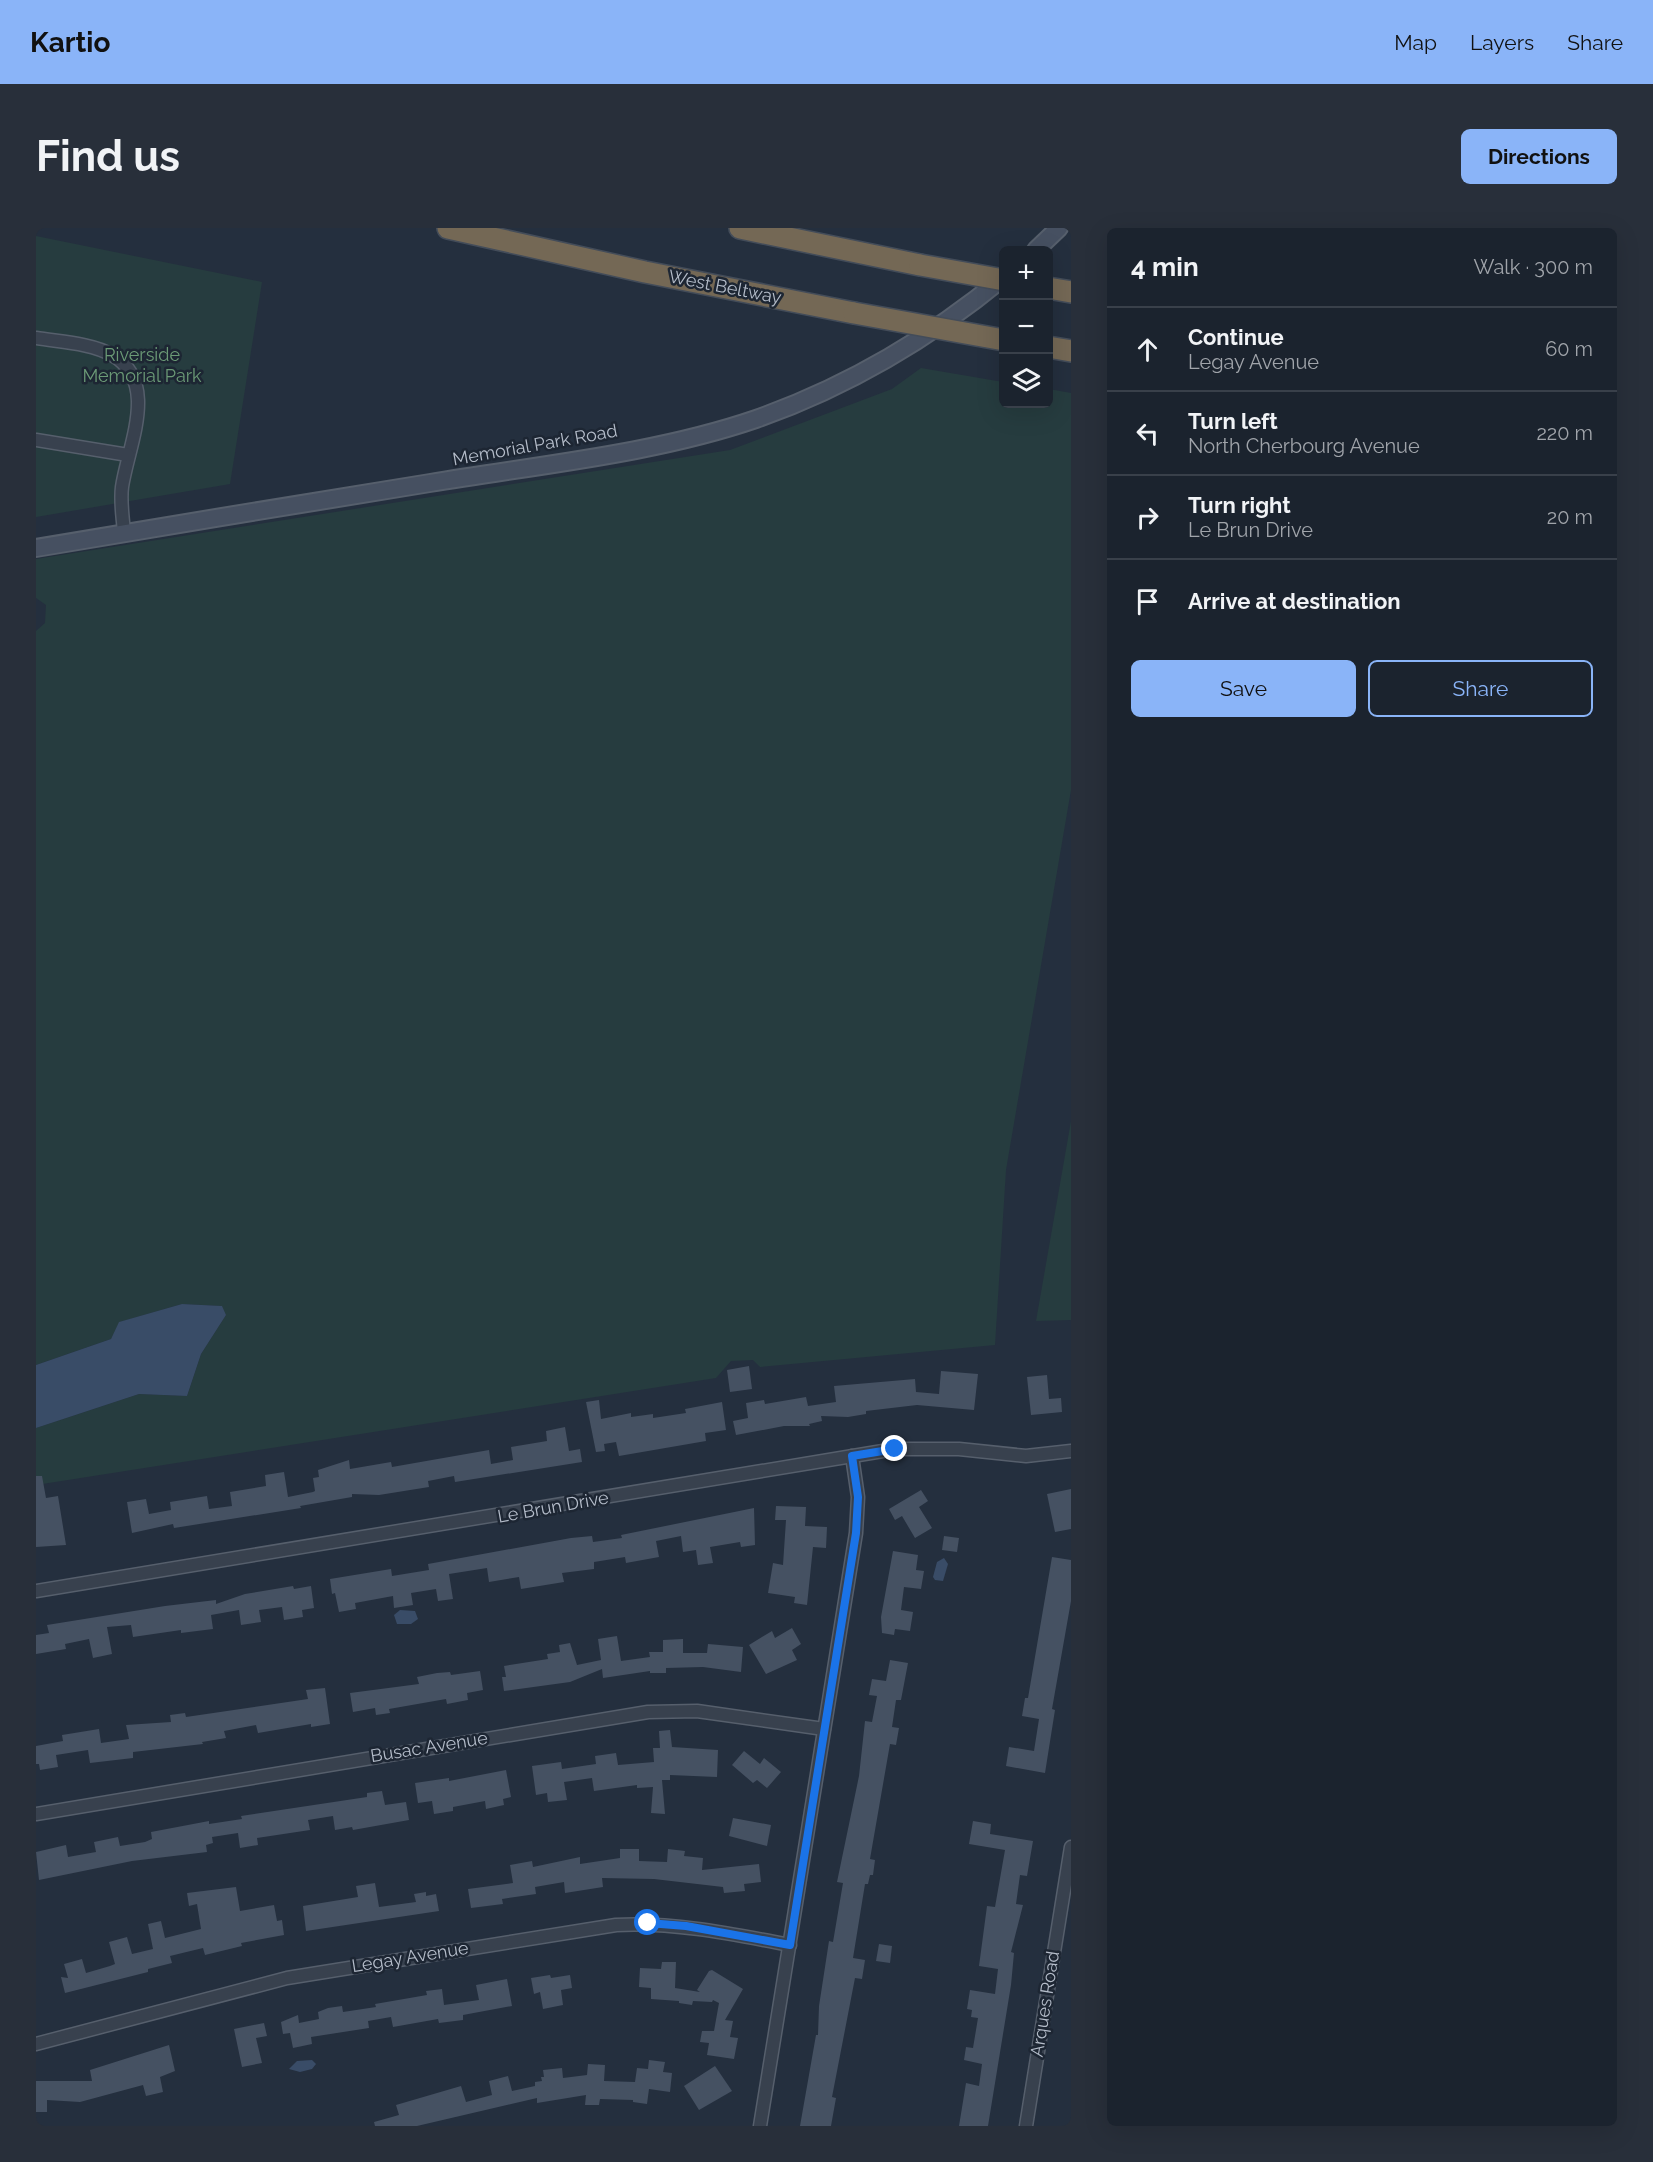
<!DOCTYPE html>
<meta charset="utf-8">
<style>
body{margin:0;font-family:Raleway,sans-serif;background:#282f3a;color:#f1f3f6}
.controls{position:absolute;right:18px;top:18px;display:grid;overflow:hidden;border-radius:9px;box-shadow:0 6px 24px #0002}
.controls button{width:54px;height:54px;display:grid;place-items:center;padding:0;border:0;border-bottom:2px solid #39404a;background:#1b232e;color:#f1f3f6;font:30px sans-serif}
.stop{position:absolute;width:18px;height:18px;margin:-14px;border:4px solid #1a73e8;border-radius:50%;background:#fff}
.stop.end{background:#1a73e8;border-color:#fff;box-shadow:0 2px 6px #0008}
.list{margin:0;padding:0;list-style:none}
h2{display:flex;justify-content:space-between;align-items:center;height:78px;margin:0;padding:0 24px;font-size:26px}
h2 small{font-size:20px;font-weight:400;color:#a0a4aa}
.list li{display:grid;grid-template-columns:39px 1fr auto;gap:18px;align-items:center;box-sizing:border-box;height:84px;padding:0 24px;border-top:2px solid #39404a}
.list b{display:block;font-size:22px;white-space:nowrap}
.list p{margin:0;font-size:20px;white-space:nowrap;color:#a0a4aa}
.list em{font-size:20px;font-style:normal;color:#a0a4aa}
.actions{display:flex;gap:12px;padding:18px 24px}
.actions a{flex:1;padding:14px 0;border:2px solid #8ab4f8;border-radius:9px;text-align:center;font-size:21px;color:#8ab4f8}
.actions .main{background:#8ab4f8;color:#111}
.icon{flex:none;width:33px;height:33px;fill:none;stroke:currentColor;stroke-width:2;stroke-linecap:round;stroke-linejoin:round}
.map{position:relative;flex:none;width:1035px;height:1898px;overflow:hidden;border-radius:9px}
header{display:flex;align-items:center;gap:36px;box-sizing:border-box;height:84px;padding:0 30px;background:#8ab4f8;color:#111}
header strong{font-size:28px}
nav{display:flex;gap:33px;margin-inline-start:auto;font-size:21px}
.intro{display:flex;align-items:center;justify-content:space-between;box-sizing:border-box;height:144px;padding:0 36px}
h1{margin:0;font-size:42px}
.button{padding:15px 27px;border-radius:9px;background:#8ab4f8;color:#111;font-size:21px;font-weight:700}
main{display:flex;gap:36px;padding:0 36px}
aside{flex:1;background:#1b232e;border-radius:9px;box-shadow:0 6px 24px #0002}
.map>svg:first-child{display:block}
.green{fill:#263c3f}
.water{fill:#394c67}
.building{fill:#455162}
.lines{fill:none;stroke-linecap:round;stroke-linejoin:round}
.street-casing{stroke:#565f6c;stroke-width:15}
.secondary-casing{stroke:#565f6c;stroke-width:20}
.highway-casing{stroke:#434c59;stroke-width:24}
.street{stroke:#38414e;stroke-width:12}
.secondary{stroke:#465061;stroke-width:16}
.highway{stroke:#746855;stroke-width:21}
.highway-bridge-casing{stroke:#434c59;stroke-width:24;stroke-linecap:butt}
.highway-bridge{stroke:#746855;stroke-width:21}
.route{stroke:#1a73e8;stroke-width:8}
.labels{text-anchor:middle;stroke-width:5;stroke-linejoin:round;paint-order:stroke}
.street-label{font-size:18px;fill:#b4bcc9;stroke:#1d2633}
.park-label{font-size:18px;fill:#6b9a76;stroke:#1d2633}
</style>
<header>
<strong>Kartio</strong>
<nav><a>Map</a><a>Layers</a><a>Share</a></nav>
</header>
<div class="intro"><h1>Find us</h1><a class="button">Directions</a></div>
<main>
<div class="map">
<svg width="1035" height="1898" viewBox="0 0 1035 1898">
<rect width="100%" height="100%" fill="#242f3e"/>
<g class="green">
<polygon points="0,8 226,54 194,256 0,289"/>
<polygon points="885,140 967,154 968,176 1012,176 1013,161 1035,165 1035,562 970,942 959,1117 724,1139 717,1132 695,1133 680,1150 0,1257 0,1200 103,1166 151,1168 165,1126 190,1087 185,1078 146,1076 84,1094 75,1111 0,1137 0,403 9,395 10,377 0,370 0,331 694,222 856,161"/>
<polygon points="1035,893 1035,1092 1000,1093"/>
</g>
<g class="water">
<polygon points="146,1076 186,1078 190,1087 165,1126 151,1168 103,1166 0,1200 0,1137 75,1111 83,1094"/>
<polygon points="908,1330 912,1336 907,1353 899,1352 897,1349 901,1334"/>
<polygon points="364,1382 379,1383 382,1391 375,1396 361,1396 358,1387"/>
<polygon points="276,1832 280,1836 276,1841 264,1844 253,1841 261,1833"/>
</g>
<g class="building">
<polygon points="713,1138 716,1161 694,1164 691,1142"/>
<polygon points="905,1143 942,1146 938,1182 881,1177 830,1183 830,1186 812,1189 785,1188 786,1193 773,1196 774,1198 748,1198 700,1207 697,1193 712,1190 710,1175 728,1172 729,1176 770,1169 772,1178 800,1174 798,1158 879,1151 880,1164 903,1166"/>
<polygon points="1011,1147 1013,1171 1025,1170 1026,1184 995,1187 991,1149"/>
<polygon points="563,1172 565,1191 595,1185 595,1189 617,1186 617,1190 650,1185 649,1181 686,1174 690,1202 669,1205 670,1213 583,1228 580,1214 568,1216 569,1223 560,1224 550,1174"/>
<polygon points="529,1199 533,1223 544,1221 546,1234 419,1254 418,1248 392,1253 393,1259 343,1267 316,1266 316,1269 264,1278 265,1280 138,1300 137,1296 96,1305 91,1274 110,1271 113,1286 135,1282 134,1274 171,1268 173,1281 196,1278 194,1264 230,1258 229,1247 248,1244 252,1269 277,1264 279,1263 277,1250 283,1249 282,1242 313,1232 314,1241 355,1234 356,1239 453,1222 455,1236 477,1232 475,1219 511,1213 510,1203"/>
<polygon points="0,1248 6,1248 10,1270 22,1268 30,1317 0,1319"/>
<polygon points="1035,1261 1035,1301 1019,1304 1011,1266"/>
<polygon points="885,1262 892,1273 883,1279 896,1300 879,1310 866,1288 859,1292 853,1281"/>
<polygon points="740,1278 770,1279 769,1298 791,1299 790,1320 777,1319 771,1377 758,1375 759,1369 732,1365 737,1335 747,1337 750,1292 739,1292"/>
<polygon points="718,1280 719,1317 705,1319 704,1314 674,1319 677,1335 662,1337 660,1322 647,1324 645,1308 620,1313 623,1329 590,1335 589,1329 558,1334 558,1341 526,1345 528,1354 485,1361 483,1349 453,1354 451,1340 413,1346 417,1371 402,1373 400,1361 375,1365 377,1377 358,1380 357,1368 319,1375 320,1381 303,1384 299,1365 296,1366 294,1351 355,1341 356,1348 393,1342 392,1336 535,1310 556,1308 557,1314 586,1310 585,1307"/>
<polygon points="908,1308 923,1310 921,1324 906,1322"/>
<polygon points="857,1323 882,1327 880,1342 888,1343 885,1361 868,1359 865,1382 877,1384 874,1403 859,1401 858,1407 846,1405 845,1389"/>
<polygon points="1016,1329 1035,1332 1035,1373 1016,1481 1019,1482 1009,1545 970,1538 973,1519 998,1523 1003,1491 986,1488 989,1470 992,1470"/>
<polygon points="257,1358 258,1361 275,1358 278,1380 266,1382 267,1389 248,1392 246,1379 223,1382 225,1394 205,1397 203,1382 175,1387 177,1401 145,1405 145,1402 97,1409 95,1397 71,1399 76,1426 57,1430 53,1411 29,1416 30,1421 0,1426 0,1407 13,1405 11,1397 129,1378 180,1372 180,1376 209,1366"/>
<polygon points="756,1400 765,1416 756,1422 761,1432 730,1446 713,1417 736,1403 739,1410"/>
<polygon points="581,1408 585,1433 614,1429 613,1424 627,1424 627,1412 647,1411 647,1425 671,1425 672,1416 707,1419 705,1444 667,1439 630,1440 630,1445 614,1445 614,1443 567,1450 566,1441 534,1454 468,1463 466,1449 470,1449 468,1438 512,1431 511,1426 524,1424 523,1417 534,1415 541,1437 565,1432 562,1411"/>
<polygon points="854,1432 872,1435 865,1472 860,1472 856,1499 863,1500 860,1517 854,1516 834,1631 839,1632 837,1647 834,1647 832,1656 829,1656 817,1730 829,1732 826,1751 819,1750 796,1869 800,1870 795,1898 764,1898 780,1807 782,1807 783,1778 793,1713 797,1714 807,1655 801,1654 823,1548 829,1493 836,1494 841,1468 833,1467 836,1451 850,1453"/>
<polygon points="444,1443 447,1462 431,1465 432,1472 411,1476 410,1471 353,1481 354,1485 340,1487 339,1480 317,1484 314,1465 383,1456 381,1449 401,1445 414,1444 415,1447"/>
<polygon points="289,1460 294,1496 275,1499 275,1496 222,1505 220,1497 188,1503 190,1510 166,1514 167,1516 97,1524 97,1530 54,1535 52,1522 20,1527 22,1539 4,1542 3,1536 0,1536 0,1518 27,1513 26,1507 63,1501 65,1515 93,1511 90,1497 135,1494 134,1487 149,1485 150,1489 272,1471 270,1462"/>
<polygon points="634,1502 636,1519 682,1522 681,1549 634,1547 634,1552 626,1552 629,1586 615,1585 617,1559 601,1560 601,1557 558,1563 556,1550 528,1554 531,1572 512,1574 511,1565 500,1567 496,1538 525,1534 526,1541 560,1536 559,1528 580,1525 582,1537 618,1534 617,1520 624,1520 623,1503"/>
<polygon points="708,1523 724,1536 728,1530 745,1544 731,1560 721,1552 717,1555 696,1537"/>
<polygon points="470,1542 475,1569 467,1571 468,1577 450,1581 449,1573 417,1579 417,1583 398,1586 396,1573 382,1575 379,1555 413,1550 413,1553"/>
<polygon points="346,1563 349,1577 370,1574 373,1592 317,1602 316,1599 299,1602 297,1588 272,1592 274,1602 221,1610 222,1617 204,1620 202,1605 176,1609 177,1615 170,1617 171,1624 96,1633 3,1652 0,1624 30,1617 32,1629 60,1624 58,1614 82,1609 84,1618 109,1614 116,1611 115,1604 173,1593 173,1596 206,1591 205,1588 331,1569 331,1565"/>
<polygon points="697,1590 735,1597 731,1618 693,1608"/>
<polygon points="937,1593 955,1596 954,1606 997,1613 991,1648 984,1647 980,1676 987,1677 975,1724 978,1725 975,1757 952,1898 923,1898 930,1855 943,1858 946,1836 928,1832 930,1819 937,1820 942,1790 935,1789 936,1782 931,1781 934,1762 959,1766 962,1741 943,1738 951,1678 959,1679 969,1622 933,1616"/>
<polygon points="584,1621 603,1621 603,1633 631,1634 632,1621 649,1623 648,1628 667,1630 666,1642 723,1636 725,1654 708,1656 709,1663 688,1665 687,1659 618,1651 566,1650 567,1659 529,1665 528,1654 499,1659 500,1666 466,1671 467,1676 435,1680 432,1661 477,1655 474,1637 496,1633 497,1639 544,1629 544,1636 584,1630"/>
<polygon points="339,1655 343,1679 380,1674 378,1666 390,1664 390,1668 400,1666 403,1683 270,1703 267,1678 322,1669 320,1658"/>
<polygon points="200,1659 204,1683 238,1677 241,1693 246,1692 248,1707 205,1715 206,1718 169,1727 167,1720 134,1728 136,1735 112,1741 112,1744 29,1765 25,1749 32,1750 28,1736 46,1731 50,1745 74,1738 79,1736 73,1714 91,1709 96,1726 117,1721 112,1696 125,1693 129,1710 165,1701 161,1676 153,1678 151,1665"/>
<polygon points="843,1716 856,1718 854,1735 840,1733"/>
<polygon points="626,1734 640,1734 639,1760 664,1764 661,1762 673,1743 676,1742 707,1761 689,1792 697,1793 694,1809 702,1810 698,1831 671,1827 673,1815 664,1814 666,1803 678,1803 683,1775 677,1772 676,1774 657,1773 656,1777 643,1775 643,1773 615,1771 615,1760 603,1759 604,1740 625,1741"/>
<polygon points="514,1747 515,1750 534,1747 536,1760 525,1762 527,1777 507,1781 504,1764 498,1766 495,1750"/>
<polygon points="471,1751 476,1778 427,1787 427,1792 403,1795 402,1791 357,1799 355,1789 332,1793 333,1800 275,1809 276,1816 257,1820 254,1805 247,1806 245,1794 262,1787 263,1795 283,1791 282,1784 292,1780 306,1778 307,1784 340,1779 339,1776 391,1767 390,1763 406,1761 408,1777 443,1772 440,1757"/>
<polygon points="228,1795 231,1808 220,1810 226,1835 206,1839 198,1801"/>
<polygon points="133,1817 139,1843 124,1849 127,1864 110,1868 107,1857 44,1874 11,1872 11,1884 0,1884 0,1853 56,1853 54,1842"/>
<polygon points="613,1832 629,1834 627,1844 636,1845 634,1864 613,1861 611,1876 597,1874 597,1872 564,1871 563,1877 549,1877 550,1867 501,1875 501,1870 381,1898 339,1898 338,1894 363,1887 360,1877 425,1858 430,1874 456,1867 453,1853 472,1848 476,1863 499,1858 499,1854 506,1853 505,1849 508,1849 507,1842 526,1840 527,1850 551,1847 552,1836 569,1837 568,1853 599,1854 601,1840 612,1841"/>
<polygon points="679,1838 696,1863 663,1882 648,1858"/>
</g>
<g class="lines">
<defs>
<g id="street">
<path d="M0,110c24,4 55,5 76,17 48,27 16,91 10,132 -2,15 1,31 2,46"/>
<polyline points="0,212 92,227"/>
<polyline points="0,1363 859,1221 923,1221 990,1228 1035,1223"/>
<polyline points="0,1586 612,1484 661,1483 788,1501"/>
<path d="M0,1816l251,-66 329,-53c59,-3 116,9 174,20"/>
<polyline points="724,1898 820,1305 822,1269 816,1228"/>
<polyline points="990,1898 1035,1619"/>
</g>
<g id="secondary">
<polyline points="1000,22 1023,0"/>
<path d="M0,320c131,-22 263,-44 394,-65 107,-18 224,-29 326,-64 91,-32 174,-81 248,-142"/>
</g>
<g id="highway">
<polyline points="412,0 609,44 818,85"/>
<polyline points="704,0 884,37"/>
<polyline points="1012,60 1035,64"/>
<polyline points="1012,119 1035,123"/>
</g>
</defs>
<use href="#street" class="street-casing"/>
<use href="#secondary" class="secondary-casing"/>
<use href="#highway" class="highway-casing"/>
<use href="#street" class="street"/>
<use href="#secondary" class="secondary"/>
<use href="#highway" class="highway"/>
<defs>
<g id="highway-bridge">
<polyline points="884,37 968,52"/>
<polyline points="818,85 968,112"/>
</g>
</defs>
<use href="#highway-bridge" class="highway-bridge-casing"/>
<use href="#highway-bridge" class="highway-bridge"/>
</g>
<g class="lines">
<polyline class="route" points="612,1695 650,1698 754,1717 820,1305 822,1269 816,1228 859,1221"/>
</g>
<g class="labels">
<g class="street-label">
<text transform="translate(689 59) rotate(11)" y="6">West Beltway</text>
<text transform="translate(499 217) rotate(-10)" y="6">Memorial Park Road</text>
<text transform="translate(517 1279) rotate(-10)" y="6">Le Brun Drive</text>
<text transform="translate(393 1519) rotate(-9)" y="6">Busac Avenue</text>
<text transform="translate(374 1729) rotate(-9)" y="6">Legay Avenue</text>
<text transform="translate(1009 1776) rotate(-81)" y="6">Arques Road</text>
</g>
<g class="park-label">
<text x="106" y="133">Riverside<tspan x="106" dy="21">Memorial Park</tspan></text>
</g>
</g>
</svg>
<div class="controls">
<button>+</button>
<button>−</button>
<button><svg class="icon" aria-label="layers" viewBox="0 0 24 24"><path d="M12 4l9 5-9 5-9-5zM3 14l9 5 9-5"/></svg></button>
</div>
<div class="stop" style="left:612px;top:1695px"></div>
<div class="stop end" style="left:859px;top:1221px"></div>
</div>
<aside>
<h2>4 min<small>Walk · 300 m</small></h2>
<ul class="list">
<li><svg class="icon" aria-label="ahead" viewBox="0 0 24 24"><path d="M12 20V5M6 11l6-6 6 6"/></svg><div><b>Continue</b><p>Legay Avenue</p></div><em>60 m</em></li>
<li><svg class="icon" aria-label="left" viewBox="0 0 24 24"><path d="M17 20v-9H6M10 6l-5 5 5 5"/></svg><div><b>Turn left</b><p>North Cherbourg Avenue</p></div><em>220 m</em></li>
<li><svg class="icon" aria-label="right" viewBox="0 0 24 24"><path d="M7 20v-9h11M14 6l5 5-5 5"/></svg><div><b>Turn right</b><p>Le Brun Drive</p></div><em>20 m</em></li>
<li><svg class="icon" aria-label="arrive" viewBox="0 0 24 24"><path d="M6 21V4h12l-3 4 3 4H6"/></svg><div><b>Arrive at destination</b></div></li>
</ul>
<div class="actions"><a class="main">Save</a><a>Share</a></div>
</aside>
</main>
